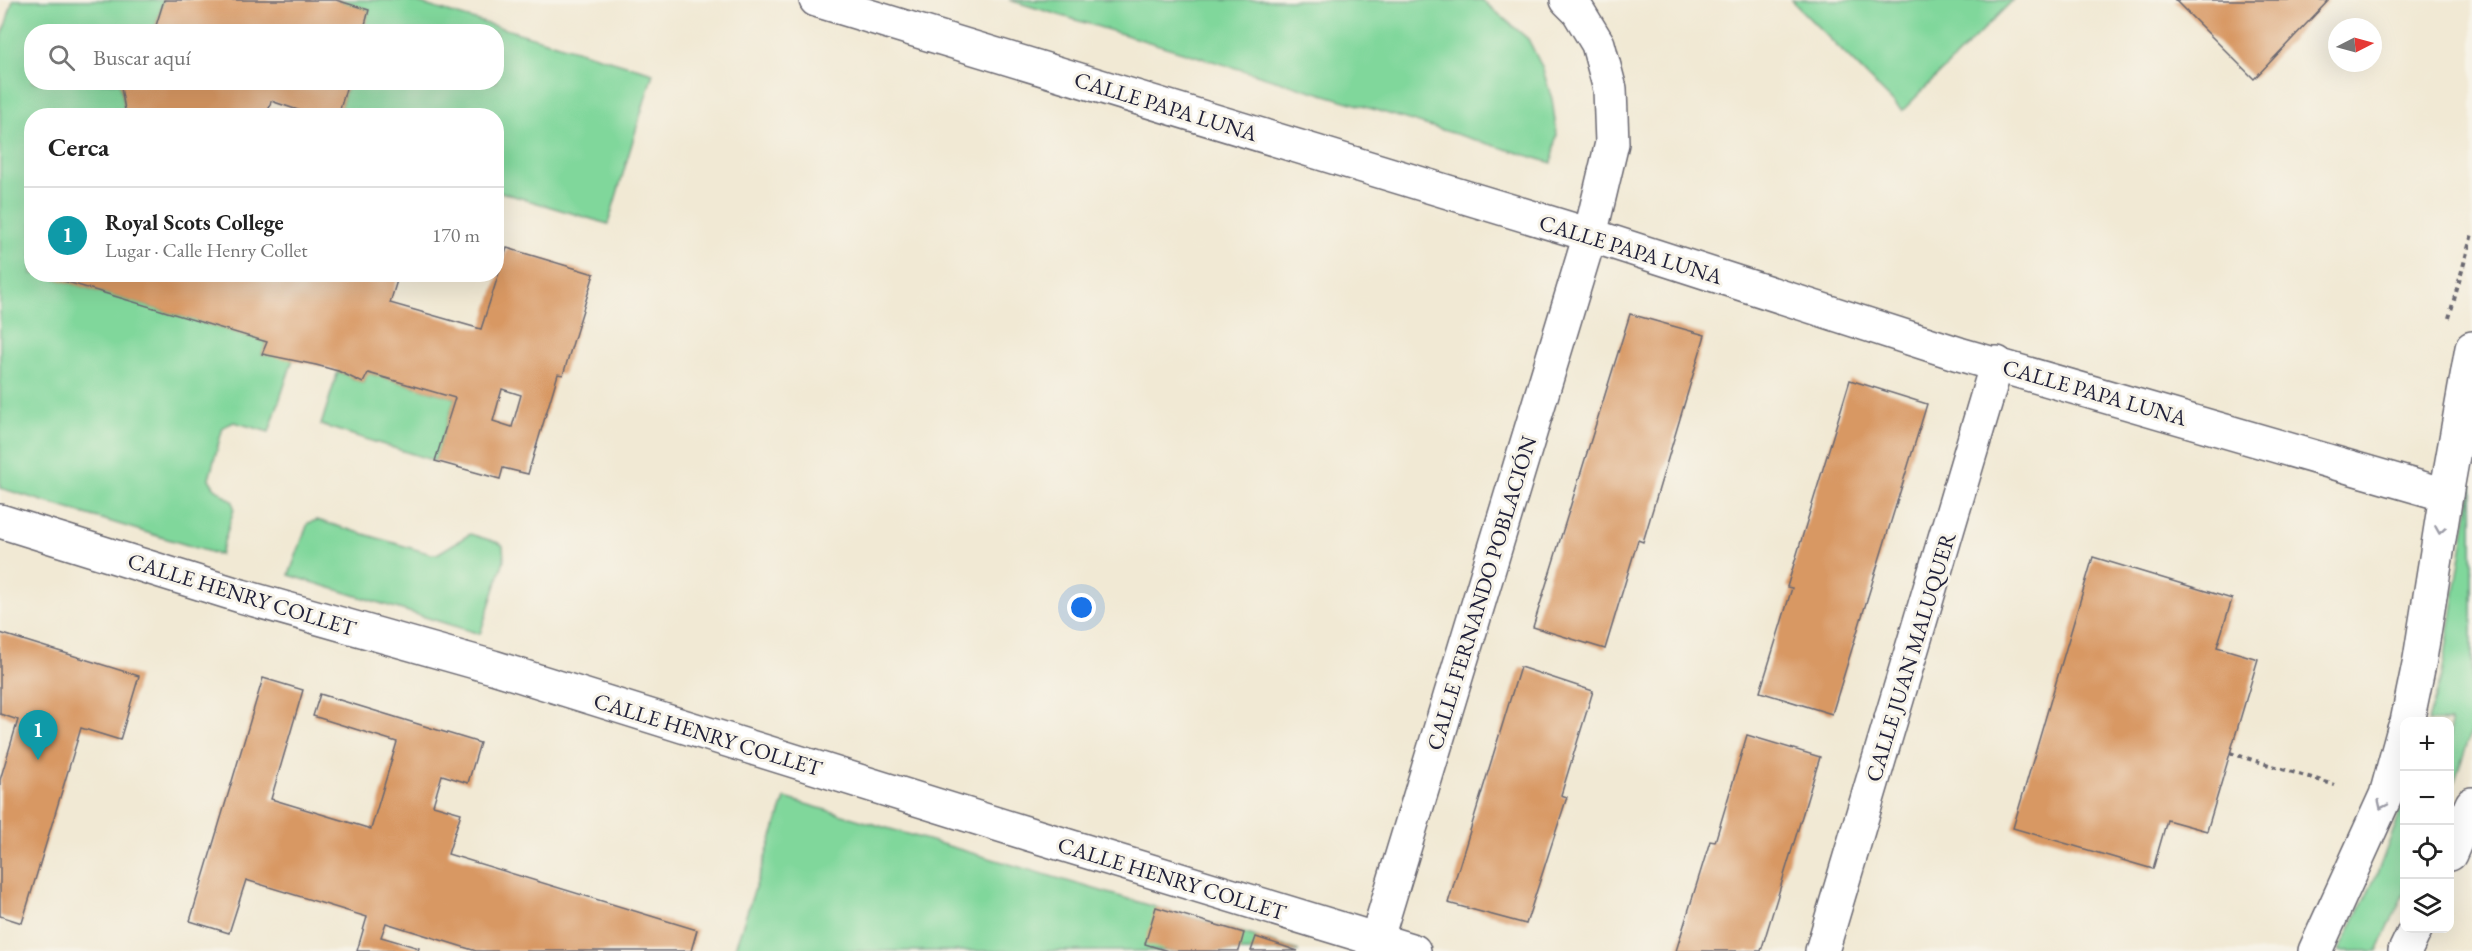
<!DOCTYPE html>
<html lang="es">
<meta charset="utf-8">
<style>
body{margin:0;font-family:"EB Garamond",serif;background:#f6f6f6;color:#222}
.controls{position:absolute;right:18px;bottom:18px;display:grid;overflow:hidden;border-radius:12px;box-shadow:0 6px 24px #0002}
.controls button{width:54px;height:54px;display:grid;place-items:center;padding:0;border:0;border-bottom:2px solid #e0e0e0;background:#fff;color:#222;font:30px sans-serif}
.compass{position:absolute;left:2328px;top:18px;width:54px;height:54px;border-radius:50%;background:#fff;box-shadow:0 6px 24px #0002;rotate:84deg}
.you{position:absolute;left:1082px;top:608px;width:21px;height:21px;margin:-15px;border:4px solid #fff;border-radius:50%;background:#1a73e8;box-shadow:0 0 0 9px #1a73e833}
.badge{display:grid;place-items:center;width:39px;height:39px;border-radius:50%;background:#0f766e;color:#fff;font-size:20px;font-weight:700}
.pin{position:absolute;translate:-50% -50px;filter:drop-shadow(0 2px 3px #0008)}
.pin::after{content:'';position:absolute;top:32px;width:21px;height:18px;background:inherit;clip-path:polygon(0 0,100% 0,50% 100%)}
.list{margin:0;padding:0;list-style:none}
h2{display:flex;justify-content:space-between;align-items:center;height:78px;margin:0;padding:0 24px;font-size:26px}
h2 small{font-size:20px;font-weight:400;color:#767676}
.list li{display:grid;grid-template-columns:39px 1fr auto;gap:18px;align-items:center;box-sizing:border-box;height:96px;padding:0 24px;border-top:2px solid #e0e0e0}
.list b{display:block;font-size:22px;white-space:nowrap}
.list p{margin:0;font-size:20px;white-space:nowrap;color:#767676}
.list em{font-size:20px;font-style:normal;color:#767676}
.icon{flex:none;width:33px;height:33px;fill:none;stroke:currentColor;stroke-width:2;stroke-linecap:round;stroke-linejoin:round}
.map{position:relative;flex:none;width:2472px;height:951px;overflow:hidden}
.search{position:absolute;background:#fff;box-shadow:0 6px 24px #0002;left:24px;top:24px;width:480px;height:66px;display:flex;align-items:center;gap:15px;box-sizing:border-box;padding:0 21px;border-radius:24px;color:#767676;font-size:22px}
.panel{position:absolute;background:#fff;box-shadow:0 6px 24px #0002;left:24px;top:108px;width:480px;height:174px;border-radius:24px}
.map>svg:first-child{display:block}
.green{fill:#80d79b;stroke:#517c6b;stroke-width:1.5}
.building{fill:#d89863;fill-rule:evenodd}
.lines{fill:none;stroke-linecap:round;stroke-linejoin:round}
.street-casing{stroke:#6a6871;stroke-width:36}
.secondary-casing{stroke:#6a6871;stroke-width:36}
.path{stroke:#6a6871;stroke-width:4;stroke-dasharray:4.5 4.5;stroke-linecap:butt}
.street{stroke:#fff;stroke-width:33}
.secondary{stroke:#fff;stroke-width:33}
.oneway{stroke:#9c9ca7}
.labels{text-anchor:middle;stroke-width:6;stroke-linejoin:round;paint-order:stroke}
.street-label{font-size:22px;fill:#22223b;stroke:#f7f3e8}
</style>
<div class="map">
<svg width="2472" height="951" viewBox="0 0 2472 951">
<rect width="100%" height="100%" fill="#f7f3e8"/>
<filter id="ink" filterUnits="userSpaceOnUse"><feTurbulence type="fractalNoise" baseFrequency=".0167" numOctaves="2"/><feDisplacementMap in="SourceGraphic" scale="12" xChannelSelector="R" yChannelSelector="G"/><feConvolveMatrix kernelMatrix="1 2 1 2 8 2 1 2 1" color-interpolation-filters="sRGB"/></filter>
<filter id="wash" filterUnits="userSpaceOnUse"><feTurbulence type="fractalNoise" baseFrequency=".008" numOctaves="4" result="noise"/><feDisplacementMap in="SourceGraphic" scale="24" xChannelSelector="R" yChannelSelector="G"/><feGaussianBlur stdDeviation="1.35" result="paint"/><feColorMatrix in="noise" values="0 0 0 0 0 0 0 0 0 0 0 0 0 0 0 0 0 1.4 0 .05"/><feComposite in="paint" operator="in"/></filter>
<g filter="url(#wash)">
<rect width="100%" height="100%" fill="#f1e9d4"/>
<g class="green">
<polygon points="13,0 164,0 154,31 32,32 32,82 120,83 126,115 32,116 32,274 55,275 54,278 267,342 262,354 293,359 269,432 234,422 223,427 209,479 214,487 233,502 234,509 220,555 0,488 0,43"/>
<polygon points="336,0 408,0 653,73 608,224 497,191 496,116 338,115 348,83 496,82 496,32 363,31 369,10"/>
<polygon points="1009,0 1482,0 1528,39 1542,67 1552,99 1557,135 1552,163"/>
<polygon points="1791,0 2013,0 1902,111"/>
<polygon points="338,371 363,383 368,373 455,398 435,461 321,425"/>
<polygon points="2472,485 2472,730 2450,795 2450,722 2428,721 2442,675"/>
<polygon points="317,520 431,554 437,554 470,534 499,543 503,546 504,560 480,634 289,575 308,523"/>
<polygon points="785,798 1244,933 1299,951 734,951"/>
<polygon points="2404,803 2404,893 2377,951 2339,951 2377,874"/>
</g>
<g id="blocks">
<g class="building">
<polygon points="164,0 336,0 369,10 363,32 154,32"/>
<polygon points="2175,0 2329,0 2254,79"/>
<polygon points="120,82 348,82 338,116 316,116 271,101 267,116 126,116"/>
<path d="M507,248l87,26 -31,101 -5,-1 -30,100 -25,-6 -3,11 -65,-18 20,-63 -87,-25 -5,10 -25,-12 -22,-6 -54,-11 5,-12 -213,-64 1,-4h344l-9,29 91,26zM502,389l19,6 -9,32 -19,-6z"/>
<polygon points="1630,314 1705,335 1643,542 1638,540 1605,649 1533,627"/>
<polygon points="1850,380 1927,404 1832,714 1760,692 1792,588 1787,587"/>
<polygon points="2093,557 2232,599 2217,647 2258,659 2207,831 2167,820 2153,869 2013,828"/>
<polygon points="0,633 139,676 120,740 81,728 22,923 0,916 0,780 18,720 0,714"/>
<polygon points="1520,667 1593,691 1561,795 1567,797 1526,924 1448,903"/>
<polygon points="263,678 303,690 271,799 371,829 397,742 313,716 320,694 480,743 468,783 442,775 433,805 461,813 448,854 697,930 691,951 476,951 386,923 381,937 419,948 418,951 357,951 367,917 246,880 229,933 190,921"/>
<polygon points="1747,735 1820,757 1761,951 1676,951 1710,841 1715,842"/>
<polygon points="1156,907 1244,933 1239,951 1168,951 1145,944"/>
<polygon points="1256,937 1298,951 1251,951"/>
</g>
</g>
</g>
<g filter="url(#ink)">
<use href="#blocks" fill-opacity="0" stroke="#6a6871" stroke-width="1.5"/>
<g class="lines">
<defs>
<g id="street">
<polyline points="816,0 1590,235 1959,354 2446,495"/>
<polyline points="0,521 241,596 493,667 1029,834 1414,951"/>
<polyline points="1373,951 1590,235 1612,143 1610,89 1598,44 1578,11 1567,0"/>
<polyline points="1822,951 1997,363"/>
</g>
<g id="secondary">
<polyline points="2407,722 2420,659 2446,495 2472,348"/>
<polyline points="2450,854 2472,804"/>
<polyline points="2315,951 2386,795 2404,729"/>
<polyline points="2405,951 2416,928"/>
</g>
</defs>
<use href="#street" class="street-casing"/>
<use href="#secondary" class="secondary-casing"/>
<g class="path">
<polyline points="2449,318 2472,234"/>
<polyline points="2230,753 2335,785"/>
</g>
<use href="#street" class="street"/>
<use href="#secondary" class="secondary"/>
</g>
<defs><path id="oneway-chevron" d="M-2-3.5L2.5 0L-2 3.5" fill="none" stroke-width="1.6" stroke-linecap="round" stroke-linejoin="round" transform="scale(1.5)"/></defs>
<g class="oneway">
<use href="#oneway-chevron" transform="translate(2440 530) rotate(99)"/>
<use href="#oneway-chevron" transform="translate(2382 805) rotate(115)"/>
</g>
</g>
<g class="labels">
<g class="street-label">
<text transform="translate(1166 106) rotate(17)" y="8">CALLE PAPA LUNA</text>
<text transform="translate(1631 249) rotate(17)" y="8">CALLE PAPA LUNA</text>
<text transform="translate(2095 392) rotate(16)" y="8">CALLE PAPA LUNA</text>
<text transform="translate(1481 593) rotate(-73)" y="8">CALLE FERNANDO POBLACIÓN</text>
<text transform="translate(242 594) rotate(17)" y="8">CALLE HENRY COLLET</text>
<text transform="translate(1910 657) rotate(-73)" y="8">CALLE JUAN MALUQUER</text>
<text transform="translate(708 734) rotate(17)" y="8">CALLE HENRY COLLET</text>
<text transform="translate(1172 878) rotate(17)" y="8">CALLE HENRY COLLET</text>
</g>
</g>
</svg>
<div class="controls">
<button>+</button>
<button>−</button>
<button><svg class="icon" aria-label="locate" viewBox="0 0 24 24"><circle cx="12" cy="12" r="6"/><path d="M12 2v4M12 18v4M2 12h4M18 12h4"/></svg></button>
<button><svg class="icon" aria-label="layers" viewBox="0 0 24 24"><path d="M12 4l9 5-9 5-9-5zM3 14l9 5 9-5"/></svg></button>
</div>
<svg class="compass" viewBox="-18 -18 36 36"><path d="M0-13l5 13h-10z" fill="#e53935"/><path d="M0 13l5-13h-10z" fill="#767676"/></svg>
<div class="you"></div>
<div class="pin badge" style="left:38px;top:760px;background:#0f9aa8">1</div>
<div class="search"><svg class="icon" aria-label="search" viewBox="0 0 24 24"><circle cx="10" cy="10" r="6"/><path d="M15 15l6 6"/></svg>Buscar aquí</div>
<section class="panel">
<h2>Cerca<small></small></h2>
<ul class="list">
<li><span class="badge" style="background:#0f9aa8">1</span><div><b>Royal Scots College</b><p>Lugar · Calle Henry Collet</p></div><em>170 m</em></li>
</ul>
</section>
</div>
